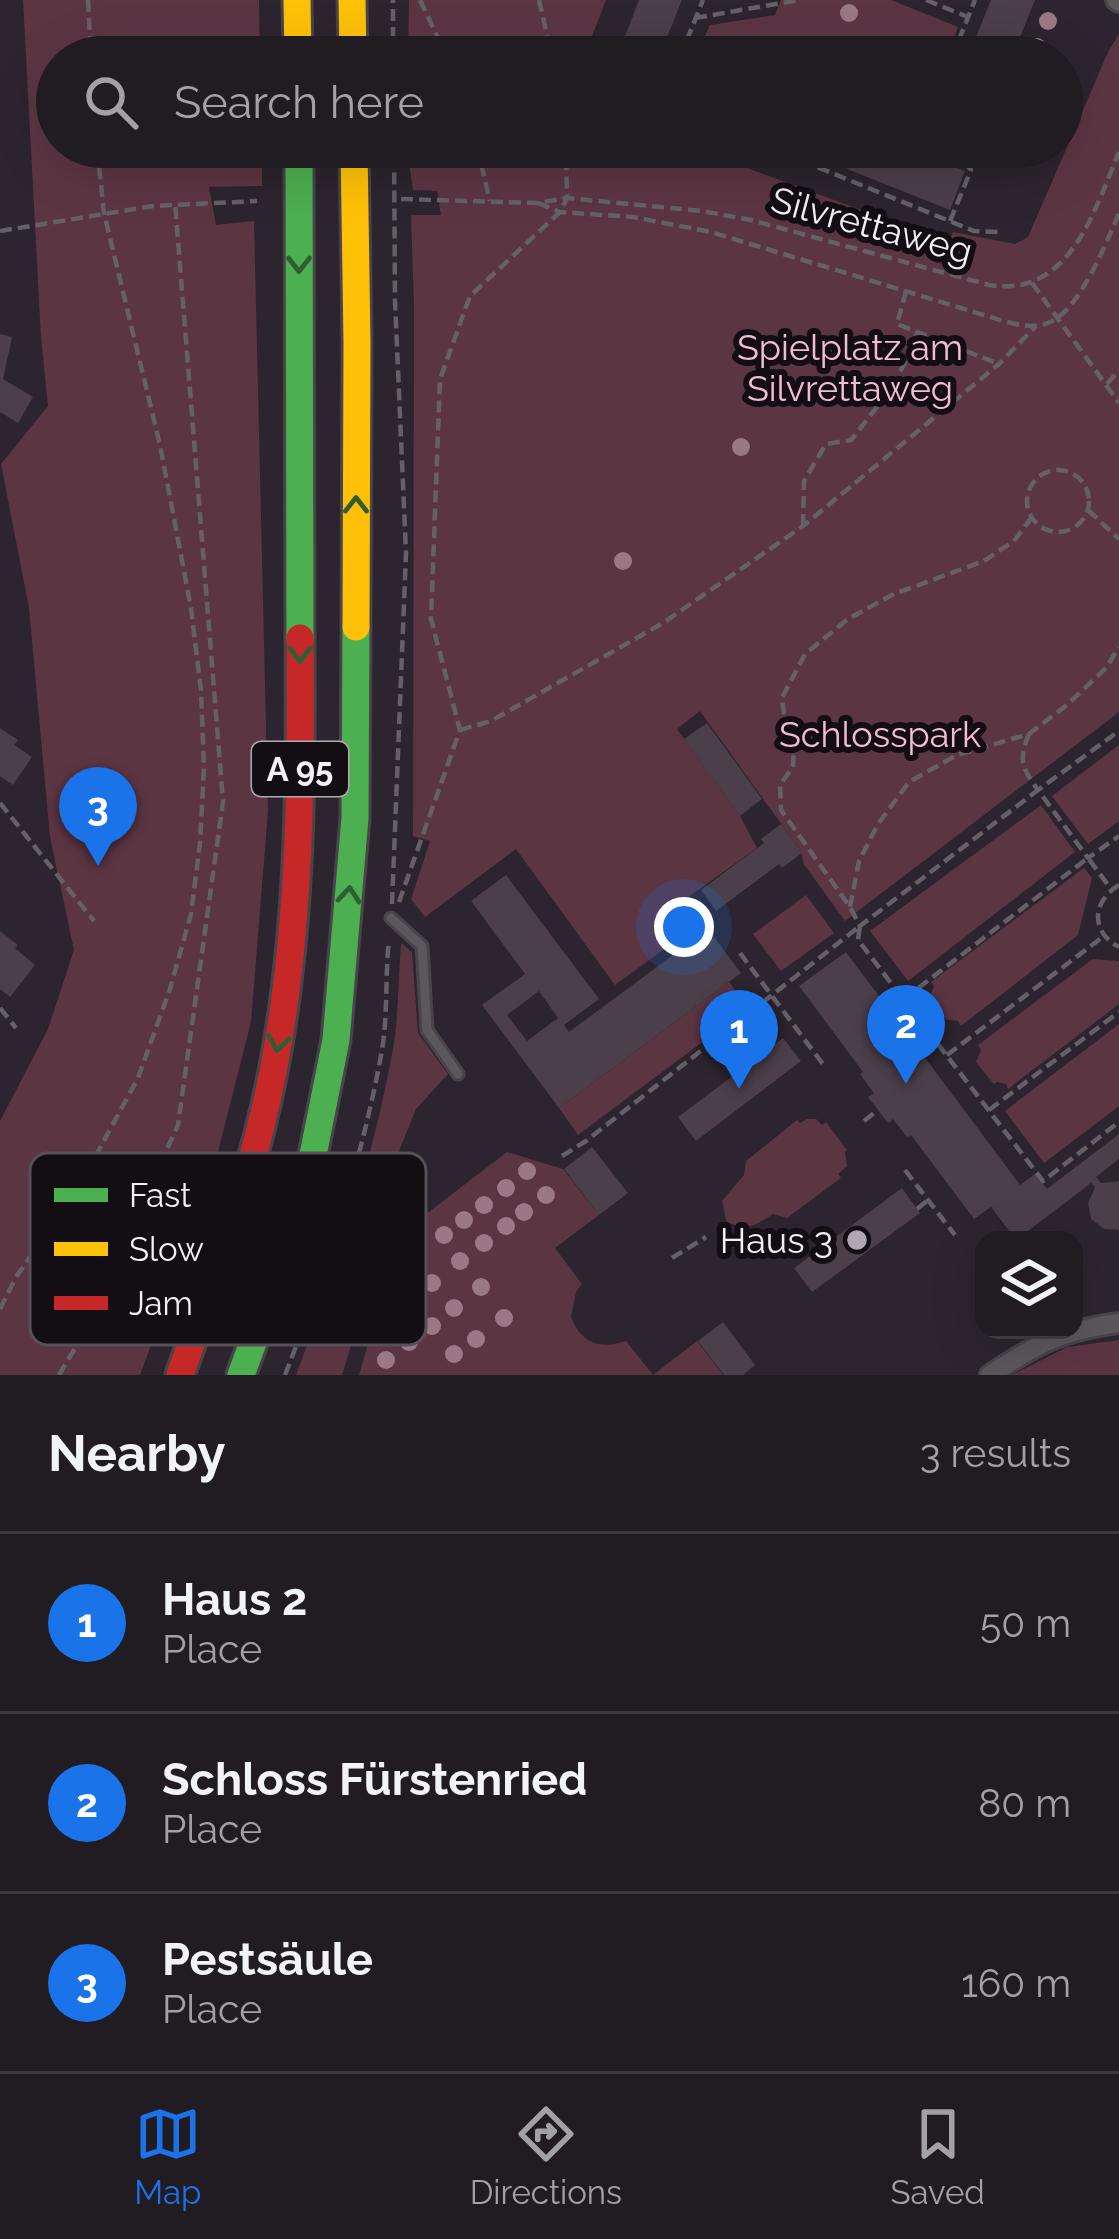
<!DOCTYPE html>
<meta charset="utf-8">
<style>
body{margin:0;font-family:Raleway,sans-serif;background:#29242a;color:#f1f3f6}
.controls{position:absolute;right:36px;bottom:36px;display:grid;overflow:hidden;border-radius:24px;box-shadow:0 12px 48px #0002}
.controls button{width:108px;height:108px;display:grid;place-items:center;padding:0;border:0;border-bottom:3px solid #3e3940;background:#211b22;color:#f1f3f6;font:60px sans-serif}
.you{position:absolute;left:684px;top:927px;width:42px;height:42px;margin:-30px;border:9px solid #fff;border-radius:50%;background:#1a73e8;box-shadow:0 0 0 18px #1a73e833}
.badge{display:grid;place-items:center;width:78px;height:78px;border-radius:50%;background:#1a73e8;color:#fff;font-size:39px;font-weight:700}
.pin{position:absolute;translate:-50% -99px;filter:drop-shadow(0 3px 6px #0008)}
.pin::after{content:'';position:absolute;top:63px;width:42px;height:36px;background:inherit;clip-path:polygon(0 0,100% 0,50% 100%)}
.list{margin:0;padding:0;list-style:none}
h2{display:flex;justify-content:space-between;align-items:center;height:156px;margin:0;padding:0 48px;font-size:51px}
h2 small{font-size:39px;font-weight:400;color:#a2a1a5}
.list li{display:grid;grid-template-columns:78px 1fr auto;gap:36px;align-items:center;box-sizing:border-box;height:180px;padding:0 48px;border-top:3px solid #3e3940}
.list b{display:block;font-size:45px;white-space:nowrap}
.list p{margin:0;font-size:39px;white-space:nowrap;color:#a2a1a5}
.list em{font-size:39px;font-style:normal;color:#a2a1a5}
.icon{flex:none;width:66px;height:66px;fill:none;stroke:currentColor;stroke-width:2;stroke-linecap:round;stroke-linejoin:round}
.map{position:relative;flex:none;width:1119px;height:1375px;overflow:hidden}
.search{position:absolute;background:#211b22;box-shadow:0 12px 48px #0002;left:36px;right:36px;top:36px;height:132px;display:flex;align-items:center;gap:30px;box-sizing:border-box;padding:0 42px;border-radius:66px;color:#a2a1a5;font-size:45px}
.sheet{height:696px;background:#211b22}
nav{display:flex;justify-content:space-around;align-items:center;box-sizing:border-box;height:168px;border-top:3px solid #3e3940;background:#211b22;font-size:33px;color:#a2a1a5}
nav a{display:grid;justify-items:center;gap:6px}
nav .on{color:#1a73e8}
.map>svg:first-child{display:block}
.green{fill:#5c3543}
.building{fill:#4b3f49;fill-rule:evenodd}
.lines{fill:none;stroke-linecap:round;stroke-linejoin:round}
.lane-casing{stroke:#49434a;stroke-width:15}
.street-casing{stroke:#49434a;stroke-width:24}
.fast-casing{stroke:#49434a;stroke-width:33}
.slow-casing{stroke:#49434a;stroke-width:33}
.jam-casing{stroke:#49434a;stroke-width:33}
.path{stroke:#646065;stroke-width:4.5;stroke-dasharray:12 6;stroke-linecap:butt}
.lane{stroke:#5c565d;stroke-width:9}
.street{stroke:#5c565d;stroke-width:18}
.fast{stroke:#4caf50;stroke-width:27}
.slow{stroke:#ffc107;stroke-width:27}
.jam{stroke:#c62828;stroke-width:27}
.tree{fill:#9a7885}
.oneway{stroke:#305e32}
.poi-dot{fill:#afa7b1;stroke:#130d14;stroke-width:4.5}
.labels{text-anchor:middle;stroke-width:12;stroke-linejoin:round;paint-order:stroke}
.shield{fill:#130d14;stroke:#b1aab3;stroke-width:3}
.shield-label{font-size:33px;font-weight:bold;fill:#f5edf7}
.street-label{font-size:36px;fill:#f5edf7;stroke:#130d14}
.park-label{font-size:36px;fill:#f4bdcc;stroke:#130d14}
.poi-label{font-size:36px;fill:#f5edf7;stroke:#130d14;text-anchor:end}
.key{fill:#130d14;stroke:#575058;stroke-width:3}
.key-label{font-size:33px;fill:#f5edf7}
</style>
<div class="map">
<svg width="1119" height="1375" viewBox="0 0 1119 1375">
<rect width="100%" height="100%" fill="#2c242e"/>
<g class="green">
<polygon points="23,0 259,0 260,57 57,57 57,147 262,147 262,186 209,187 216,225 254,221 268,811 251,1022 208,1191 140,1375 0,1375 0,1121 48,1029 74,950 50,837 29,608 1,464 48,406 41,337"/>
<polygon points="409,0 606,0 584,57 408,57"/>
<polygon points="781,0 891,0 958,27 947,57 708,57 697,53 710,25 775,15"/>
<polygon points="1119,34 1119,712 845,921 803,863 802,853 700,711 677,729 740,816 757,848 677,905 692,929 615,985 516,849 425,917 411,899 430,841 413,836 414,307 411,215 441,215 437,191 413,190 407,147 690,147 948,242 953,232 1015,244 1028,237 1109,50"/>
<polygon points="1119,745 1119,821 1088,844 1052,796"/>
<polygon points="1041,805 1075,852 908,981 870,931"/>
<polygon points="1084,868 1092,878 1078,935 961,1026 958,1021 947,1020 929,999 934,986 931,982"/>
<polygon points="806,895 834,933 781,971 753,934"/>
<path d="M401,943l11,9 6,81 30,41 -32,35 -17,42 -12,79 -45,145h-46c39,-104 76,-211 96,-321 7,-35 6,-74 9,-111z"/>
<polygon points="1093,959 1119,961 1119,1004 1008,1089 1006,1084 997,1082 994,1084 976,1062 981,1050 978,1045"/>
<polygon points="729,982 748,1008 578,1135 559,1108"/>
<polygon points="1119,1024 1119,1106 1044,1163 1005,1111"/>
<path d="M807,1119h9l6,6 4,-3 21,28 -2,2 2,14 -9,8 3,4 -54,40 -14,-4c-18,12 -28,18 -47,7l-4,-20 22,-26 2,-14 51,-41 3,3z"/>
<path d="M507,1152l56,17 36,46 -44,33 27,36 -6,8 -5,25c10,26 29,33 55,24l27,34 44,-34 26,34h-364l41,-141z"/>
<polygon points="1119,1340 1119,1375 1012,1375 1067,1347"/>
</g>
<g class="building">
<polygon points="639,0 682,0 659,57 617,57"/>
<polygon points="991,0 1035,0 1012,57 968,57"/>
<polygon points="792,147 904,147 965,171 950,210"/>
<polygon points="0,334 12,337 3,379 33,397 18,423 0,412"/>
<polygon points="707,723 762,799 740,816 684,739"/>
<polygon points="0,728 18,740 14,745 32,757 13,785 0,776"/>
<polygon points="781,824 802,853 782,868 779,864 716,911 701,890 764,843 761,839"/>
<path d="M506,875l93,124 -35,26 5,7 139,-103 33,44 -182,135 -77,-103 43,-31 -54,-73zM539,991l19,27 -31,23 -20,-26z"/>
<polygon points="0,931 18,945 15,948 35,965 10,997 0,989"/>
<polygon points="846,952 1020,1185 1035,1174 1047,1189 1119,1134 1119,1159 1096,1177 1101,1183 1119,1181 1119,1230 1104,1229 1091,1219 1088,1203 1095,1187 1091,1183 1016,1240 991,1207 974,1219 911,1135 907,1137 893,1119 888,1123 868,1097 874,1093 860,1074 863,1072 799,986"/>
<polygon points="783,1038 801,1061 696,1141 678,1117"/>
<polygon points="592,1147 628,1193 599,1215 564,1169"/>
<polygon points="902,1188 920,1213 812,1292 794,1268"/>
<polygon points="723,1322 755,1365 743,1375 724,1375 698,1341"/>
</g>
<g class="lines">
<defs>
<polyline id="lane" points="391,918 422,946 427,1030 458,1074"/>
<g id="street">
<polyline points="1116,0 1119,2"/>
<path d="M990,1375c48,-32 71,-44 129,-52"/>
</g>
<g id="fast">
<polyline points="299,147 300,638"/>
<polyline points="241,1375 302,1210 336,1040 355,818 356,627"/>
</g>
<g id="slow">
<polyline points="297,0 298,57"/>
<polyline points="352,0 353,57"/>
<polyline points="354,147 357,342 356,627"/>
</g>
<path id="jam" d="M180,1375c38,-107 78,-213 97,-325 24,-137 24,-274 23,-412"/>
</defs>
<use href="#lane" class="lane-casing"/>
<use href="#street" class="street-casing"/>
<use href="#fast" class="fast-casing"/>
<use href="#slow" class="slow-casing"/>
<use href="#jam" class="jam-casing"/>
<g class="path">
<polyline points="88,0 91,57"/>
<polyline points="420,0 447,57"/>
<polyline points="539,0 552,57"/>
<polyline points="926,0 968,17"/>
<polyline points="695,18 799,0"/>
<polyline points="393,57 393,0"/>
<polyline points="680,57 703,0"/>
<polyline points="952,57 975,0"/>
<polyline points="477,147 490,201"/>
<polyline points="768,147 974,231 999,232"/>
<polyline points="996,147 1028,160"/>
<polyline points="567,151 614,147"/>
<path d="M401,199l137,4 29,-5 135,13 49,9 238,65c81,13 105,-74 130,-133"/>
<path d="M538,203l22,9 73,5 78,15 296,90c17,4 32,7 47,-2 27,-15 53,-78 65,-107"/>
<polyline points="950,221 971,170 952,147"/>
<polyline points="0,231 153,206 257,201"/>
<polyline points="1032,283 1119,403"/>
<polyline points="906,291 897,324 999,364"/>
<polyline points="1107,384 1119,370"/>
<circle cx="1058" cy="501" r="31"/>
<polyline points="1088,510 1119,539"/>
<polyline points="1032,517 1014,541 984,561 894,594 848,619 805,654 782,698 785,723 794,747 793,767 780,785 781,810 850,907 860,926 1038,790 1088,858 1119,836"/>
<path d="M803,526l1,-45 22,-37 25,-4c28,-35 52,-64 66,-107"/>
<polyline points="460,730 491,721 663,623 803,526 999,364 1036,326"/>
<path d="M1029,734c-11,26 -7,34 9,56l81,-59"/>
<polyline points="0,803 94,921"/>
<path d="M1119,885c-27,16 -29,47 0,62"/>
<polyline points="399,902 460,730 431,619 440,379 470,296 560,212 567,198 566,147"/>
<polyline points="392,904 406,553 395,301 394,147"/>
<polyline points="850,907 859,861 878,824 909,782 957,755 1029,734 1067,705 1106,668 1119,647"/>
<polyline points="740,953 825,1067"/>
<polyline points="904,999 1088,858 1111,889"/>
<polyline points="0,1008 16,1028"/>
<polyline points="947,1055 1104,936"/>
<polyline points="989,1110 1119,1012"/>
<polyline points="864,1121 878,1110"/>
<polyline points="562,1156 586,1141 860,926 858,940 1043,1181 1119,1122"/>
<polyline points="905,1170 955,1235"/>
<polyline points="917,1209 928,1200"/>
<polyline points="672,1258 706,1237"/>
<polyline points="0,1309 16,1277 76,1192 138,1078 170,989 191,914 200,843 204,768 201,691 191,608 160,445 104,213 97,147"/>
<polyline points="59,1375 74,1350 178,1125 223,802 175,203"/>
<path d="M285,1375c41,-105 77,-214 97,-325 6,-36 3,-74 7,-110"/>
</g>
<use href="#lane" class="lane"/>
<use href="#street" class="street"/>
<use href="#fast" class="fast"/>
<use href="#slow" class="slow"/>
<use href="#jam" class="jam"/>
</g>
<g class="tree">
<circle cx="849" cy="13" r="9"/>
<circle cx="1048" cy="21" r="9"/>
<circle cx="1037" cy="47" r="9"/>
<circle cx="741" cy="447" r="9"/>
<circle cx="623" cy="561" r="9"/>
<circle cx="527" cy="1171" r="9"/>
<circle cx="506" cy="1188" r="9"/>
<circle cx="546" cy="1195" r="9"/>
<circle cx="484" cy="1205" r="9"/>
<circle cx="524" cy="1212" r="9"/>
<circle cx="464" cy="1220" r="9"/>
<circle cx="506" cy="1226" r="9"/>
<circle cx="444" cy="1235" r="9"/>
<circle cx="484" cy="1243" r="9"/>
<circle cx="460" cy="1261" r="9"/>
<circle cx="432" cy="1283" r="9"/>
<circle cx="481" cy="1287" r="9"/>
<circle cx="454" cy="1308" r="9"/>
<circle cx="504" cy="1318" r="9"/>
<circle cx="432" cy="1326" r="9"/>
<circle cx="476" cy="1339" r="9"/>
<circle cx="409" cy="1342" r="9"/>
<circle cx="454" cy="1354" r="9"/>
<circle cx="386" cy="1360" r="9"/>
</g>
<defs><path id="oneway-chevron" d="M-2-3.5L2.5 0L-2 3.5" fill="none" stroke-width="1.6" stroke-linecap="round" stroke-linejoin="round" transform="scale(3)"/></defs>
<g class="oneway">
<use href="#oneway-chevron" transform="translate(299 264) rotate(90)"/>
<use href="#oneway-chevron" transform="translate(356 505) rotate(-90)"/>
<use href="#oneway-chevron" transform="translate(300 654) rotate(90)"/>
<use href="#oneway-chevron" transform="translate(349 895) rotate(-85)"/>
<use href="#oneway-chevron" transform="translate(278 1043) rotate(100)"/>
</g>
<circle class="poi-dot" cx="857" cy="1240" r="12"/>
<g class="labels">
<rect class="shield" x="252" y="742" width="96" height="54" rx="9"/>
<g class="shield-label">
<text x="300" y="781">A 95</text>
</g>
<g class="street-label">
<text transform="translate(872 225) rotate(15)" y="13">Silvrettaweg</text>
</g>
<g class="park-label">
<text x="850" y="360">Spielplatz am<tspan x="850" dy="41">Silvrettaweg</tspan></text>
<text x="880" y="747">Schlosspark</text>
</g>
<g class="poi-label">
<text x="833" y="1253">Haus 3</text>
</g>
</g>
<rect x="30" y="1153" width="396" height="192" rx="18" class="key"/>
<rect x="54" y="1188" width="54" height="14" fill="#4caf50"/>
<rect x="54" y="1242" width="54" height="14" fill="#ffc107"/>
<rect x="54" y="1296" width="54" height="14" fill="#c62828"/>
<g class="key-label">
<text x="129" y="1207">Fast</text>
<text x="129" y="1261">Slow</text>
<text x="129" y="1315">Jam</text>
</g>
</svg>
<div class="controls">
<button><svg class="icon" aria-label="layers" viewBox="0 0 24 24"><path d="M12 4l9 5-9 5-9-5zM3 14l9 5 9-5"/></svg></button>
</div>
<div class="you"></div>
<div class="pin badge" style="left:739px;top:1089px">1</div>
<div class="pin badge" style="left:906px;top:1084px">2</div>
<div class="pin badge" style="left:98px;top:866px">3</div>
<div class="search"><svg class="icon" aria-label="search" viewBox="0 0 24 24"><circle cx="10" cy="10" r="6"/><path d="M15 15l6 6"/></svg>Search here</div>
</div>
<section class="sheet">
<h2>Nearby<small>3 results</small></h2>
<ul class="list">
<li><span class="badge">1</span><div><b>Haus 2</b><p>Place</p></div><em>50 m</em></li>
<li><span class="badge">2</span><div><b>Schloss Fürstenried</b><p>Place</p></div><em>80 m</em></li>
<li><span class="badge">3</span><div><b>Pestsäule</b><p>Place</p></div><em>160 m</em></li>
</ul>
</section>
<nav>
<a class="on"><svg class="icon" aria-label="map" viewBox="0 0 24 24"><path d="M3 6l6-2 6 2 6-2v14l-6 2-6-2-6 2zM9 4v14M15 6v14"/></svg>Map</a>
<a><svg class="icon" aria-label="directions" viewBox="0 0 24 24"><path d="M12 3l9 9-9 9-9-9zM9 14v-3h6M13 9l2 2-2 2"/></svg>Directions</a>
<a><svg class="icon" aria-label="saved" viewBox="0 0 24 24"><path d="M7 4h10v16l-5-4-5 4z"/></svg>Saved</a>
</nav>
